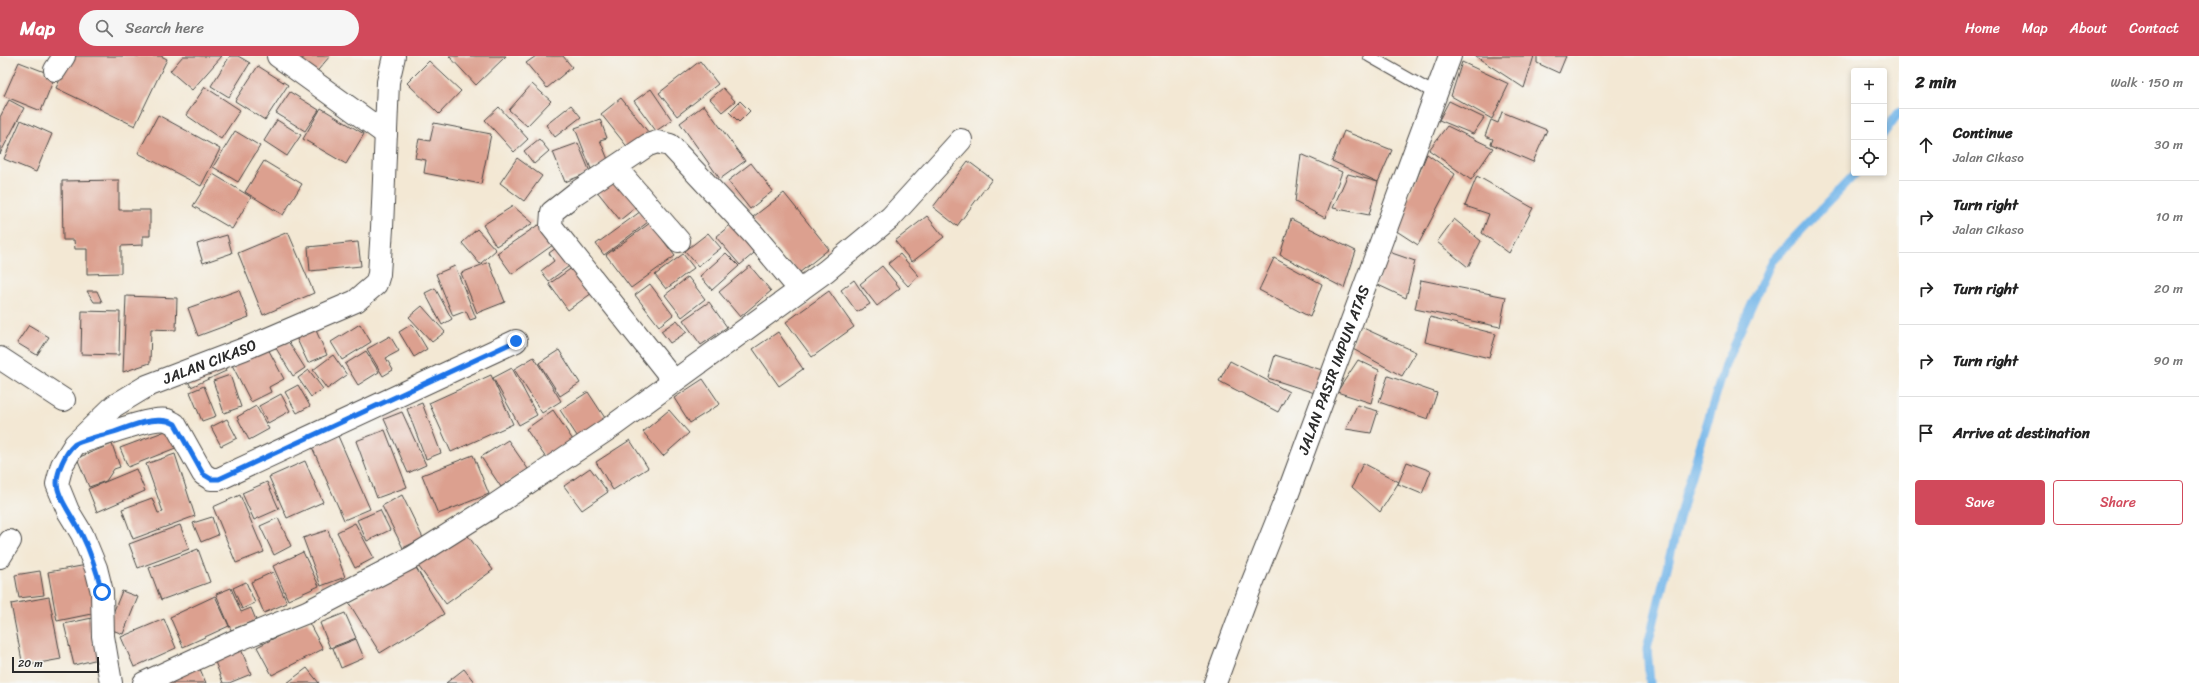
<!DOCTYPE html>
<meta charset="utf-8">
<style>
body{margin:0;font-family:Sriracha,sans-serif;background:#f6f6f6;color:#222}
.controls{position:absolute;right:12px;top:12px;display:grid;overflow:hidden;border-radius:4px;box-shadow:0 2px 6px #0003}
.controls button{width:36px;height:36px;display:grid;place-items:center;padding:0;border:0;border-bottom:1px solid #e0e0e0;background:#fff;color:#222;font:20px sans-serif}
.scale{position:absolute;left:12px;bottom:10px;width:87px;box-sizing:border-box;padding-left:4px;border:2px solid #2b2b2b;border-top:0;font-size:11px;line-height:14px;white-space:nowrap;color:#2b2b2b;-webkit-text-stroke:3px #f6f6f2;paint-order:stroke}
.stop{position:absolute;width:12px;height:12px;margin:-9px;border:3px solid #1a73e8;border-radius:50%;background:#fff}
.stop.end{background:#1a73e8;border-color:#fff;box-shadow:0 1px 4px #0008}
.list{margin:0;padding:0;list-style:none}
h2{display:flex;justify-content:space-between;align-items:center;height:52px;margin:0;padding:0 16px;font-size:17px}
h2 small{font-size:13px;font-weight:400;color:#767676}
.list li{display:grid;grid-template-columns:26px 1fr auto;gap:12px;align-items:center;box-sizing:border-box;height:72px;padding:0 16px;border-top:1px solid #e0e0e0}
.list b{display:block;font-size:15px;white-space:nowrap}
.list p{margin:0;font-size:13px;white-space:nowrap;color:#767676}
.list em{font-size:13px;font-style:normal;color:#767676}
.actions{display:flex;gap:8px;padding:12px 16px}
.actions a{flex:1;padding:9px 0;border:1px solid #d1495b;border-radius:4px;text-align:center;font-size:14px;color:#d1495b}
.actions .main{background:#d1495b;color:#fff}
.icon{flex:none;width:22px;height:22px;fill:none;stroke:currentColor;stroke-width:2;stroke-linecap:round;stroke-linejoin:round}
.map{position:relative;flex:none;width:1899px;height:627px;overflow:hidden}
header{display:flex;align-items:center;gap:24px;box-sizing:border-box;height:56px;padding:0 20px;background:#d1495b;color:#fff}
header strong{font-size:19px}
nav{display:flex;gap:22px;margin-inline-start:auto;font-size:14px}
.search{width:280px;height:36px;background:#f6f6f6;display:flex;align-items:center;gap:10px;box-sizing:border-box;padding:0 14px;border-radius:22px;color:#767676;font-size:15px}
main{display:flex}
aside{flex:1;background:#fff}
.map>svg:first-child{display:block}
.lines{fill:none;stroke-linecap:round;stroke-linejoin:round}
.stream{stroke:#76b7ea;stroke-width:9}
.building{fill:#dca08f}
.service-casing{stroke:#494744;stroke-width:13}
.minor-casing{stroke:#494744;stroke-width:24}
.service{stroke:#fff;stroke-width:11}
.minor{stroke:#fff;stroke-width:22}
.route{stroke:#1a73e8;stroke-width:5}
.labels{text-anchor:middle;stroke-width:3;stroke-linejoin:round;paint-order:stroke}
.street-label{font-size:15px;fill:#2b2b2b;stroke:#f6f6f2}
</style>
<header>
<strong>Map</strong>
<div class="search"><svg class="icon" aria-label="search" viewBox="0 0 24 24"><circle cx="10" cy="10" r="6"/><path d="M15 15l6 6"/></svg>Search here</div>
<nav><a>Home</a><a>Map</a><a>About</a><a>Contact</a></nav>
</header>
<main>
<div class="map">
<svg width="1899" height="627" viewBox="0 0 1899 627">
<rect width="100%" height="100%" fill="#f6f6f2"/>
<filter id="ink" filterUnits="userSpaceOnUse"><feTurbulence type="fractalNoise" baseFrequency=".025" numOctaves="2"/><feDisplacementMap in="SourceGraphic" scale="8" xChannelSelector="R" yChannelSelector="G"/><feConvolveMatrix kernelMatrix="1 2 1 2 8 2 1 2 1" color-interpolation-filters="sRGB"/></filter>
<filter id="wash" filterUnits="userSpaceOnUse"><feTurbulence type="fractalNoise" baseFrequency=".012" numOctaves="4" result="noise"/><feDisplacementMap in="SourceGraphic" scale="16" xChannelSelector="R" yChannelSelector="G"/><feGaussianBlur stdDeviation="0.9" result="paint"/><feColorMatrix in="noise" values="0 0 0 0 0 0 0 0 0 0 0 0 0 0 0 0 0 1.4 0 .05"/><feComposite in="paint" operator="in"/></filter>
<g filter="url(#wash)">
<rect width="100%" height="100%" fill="#f3e8d4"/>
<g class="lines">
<g class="stream">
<polyline points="1884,77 1899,56"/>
<polyline points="1650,627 1647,593 1685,439 1726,306 1771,206 1856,117"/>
</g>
</g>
<g id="blocks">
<g class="building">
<polygon points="71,0 161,0 167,3 135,70 56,32"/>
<polygon points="183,0 222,0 192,34 170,15"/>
<polygon points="230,0 238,0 250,7 229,41 211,30"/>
<polygon points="305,0 330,0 313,20 299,7"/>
<polygon points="449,0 506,0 476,29"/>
<polygon points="536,0 563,0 572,11 547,32 526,7"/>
<polygon points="1475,0 1534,0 1524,32"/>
<polygon points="1537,0 1566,0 1559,17 1537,7"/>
<polygon points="429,5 461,35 439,58 407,27"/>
<polygon points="700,5 718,28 677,60 659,37"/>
<polygon points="19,6 55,20 41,55 4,40"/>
<polygon points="1462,6 1509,28 1492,63 1451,40"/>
<polygon points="258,10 288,29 265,64 235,45"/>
<polygon points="532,28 551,45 527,70 509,54"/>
<polygon points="205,31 240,54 221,83 186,59"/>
<polygon points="723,32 735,45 722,56 710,43"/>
<polygon points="651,33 672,64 656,75 634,45"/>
<polygon points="290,36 319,54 305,75 276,57"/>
<polygon points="621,42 649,77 629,93 601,58"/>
<polygon points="9,44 24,52 0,98 0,61"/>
<polygon points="740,45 750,55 739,66 729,56"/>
<polygon points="1449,45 1484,62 1473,78 1439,64"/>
<polygon points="571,49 581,61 555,81 546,69"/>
<polygon points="704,49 745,105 720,123 680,67"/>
<polygon points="499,51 528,83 514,96 485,64"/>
<polygon points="321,52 364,78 346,108 303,83"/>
<polygon points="1502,56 1547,74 1533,106 1491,88 1493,83 1485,80 1491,64 1498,67"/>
<polygon points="158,59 220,93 201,130 138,97"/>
<polygon points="600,63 607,82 600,84 609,106 591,113 575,72"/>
<polygon points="21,64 52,78 36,116 4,103"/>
<polygon points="277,64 301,79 287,100 264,85"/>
<polygon points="434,67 491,78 481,128 424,117 426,104 415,102 419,83 430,85"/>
<polygon points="1447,70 1493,92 1471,124 1429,94"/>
<polygon points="235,75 260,90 238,126 213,111"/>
<polygon points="1344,75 1392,94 1378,126 1369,159 1333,152 1348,118 1378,126 1332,105"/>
<polygon points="539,83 549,95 534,108 524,95"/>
<polygon points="578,87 590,116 565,126 553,96"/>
<polygon points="1301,98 1342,116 1325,162 1295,146"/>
<polygon points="1427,98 1455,118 1418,189 1395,174"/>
<polygon points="517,102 542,120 524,145 500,127"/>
<polygon points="264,105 302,128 283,159 245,136"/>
<polygon points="968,105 992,123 957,170 933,151"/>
<polygon points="751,107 773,135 750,153 728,125"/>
<polygon points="213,118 251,141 232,173 193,150"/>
<polygon points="615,119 639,149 620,164 596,134"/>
<polygon points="1477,120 1533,152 1509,197 1482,177 1489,158 1465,150"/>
<polygon points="119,124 119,154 150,154 150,180 143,180 143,189 121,190 121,217 87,218 87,193 75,193 74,184 63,184 62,125"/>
<polygon points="784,137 829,193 799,217 753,161"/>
<polygon points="513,150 533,167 496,190 483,169"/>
<polygon points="648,150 656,160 604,199 596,188"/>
<polygon points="927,160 944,181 912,206 895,185"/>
<polygon points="1291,163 1356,195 1344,232 1280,199"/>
<polygon points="1454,163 1481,185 1468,211 1437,186"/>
<polygon points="736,164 760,192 740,209 716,181"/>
<polygon points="650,167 675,200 631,232 606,199"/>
<polygon points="538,169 560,184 512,218 497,197"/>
<polygon points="477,173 496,194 480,208 462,187"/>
<polygon points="288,176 314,237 263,259 238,197"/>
<polygon points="708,177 721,192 698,210 685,195"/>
<polygon points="227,179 232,197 203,207 197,188"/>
<polygon points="358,186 361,210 310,215 308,191"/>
<polygon points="559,190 572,208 549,225 541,215 554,205 549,197"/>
<polygon points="1389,196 1415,205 1406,242 1376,228"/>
<polygon points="726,197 739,210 712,234 700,220"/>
<polygon points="683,198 694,212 666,233 655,219"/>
<polygon points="900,198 919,220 908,230 888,208"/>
<polygon points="1274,202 1322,228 1310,261 1259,234"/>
<polygon points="489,206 505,246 477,257 461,217"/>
<polygon points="576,209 595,235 568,254 549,228"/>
<polygon points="455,210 476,262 470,264 466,255 453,260 436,218"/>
<polygon points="750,210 771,235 740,261 719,236"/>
<polygon points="882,210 900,232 877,250 860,228"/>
<polygon points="688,221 705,243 682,261 665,239"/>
<polygon points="854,224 870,248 857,256 841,234"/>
<polygon points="1421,224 1506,241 1500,271 1415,253"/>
<polygon points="650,228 673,259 659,270 635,239"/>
<polygon points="435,232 452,263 442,269 425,237"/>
<polygon points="239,234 249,261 198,280 188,252"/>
<polygon points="87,235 97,235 102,246 94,246"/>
<polygon points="829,235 854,271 812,301 786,266"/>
<polygon points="126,240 177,242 176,274 151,273 150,307 123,316"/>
<polygon points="709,246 727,271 701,289 683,264"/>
<polygon points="422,250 445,276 432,286 409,261"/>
<polygon points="82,255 120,256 119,299 81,298"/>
<polygon points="1430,261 1496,278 1489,302 1425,286"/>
<polygon points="677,264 687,276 670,287 661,275"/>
<polygon points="360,268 371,286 342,304 331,286"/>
<polygon points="412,268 427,293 414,301 399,276"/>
<polygon points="29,269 49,281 37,299 17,287"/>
<polygon points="314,270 327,299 308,307 295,279"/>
<polygon points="1361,271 1416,296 1402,320 1351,292"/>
<polygon points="778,276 803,313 779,330 753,293"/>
<polygon points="390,280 399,295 386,302 393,314 383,320 367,293"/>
<polygon points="286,282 305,312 293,320 274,289"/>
<polygon points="265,287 284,323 269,331 271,336 251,346 230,305"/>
<polygon points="559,294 580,327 560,340 539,307"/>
<polygon points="366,295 379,316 358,329 345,308"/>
<polygon points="333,299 347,319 327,333 313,314"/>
<polygon points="1275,299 1328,316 1321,339 1268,322"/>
<polygon points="534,301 561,345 542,357 514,313"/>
<polygon points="221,304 226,315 191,331 186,321"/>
<polygon points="1358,304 1379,314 1371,347 1337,336"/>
<polygon points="1230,305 1289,336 1278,356 1219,325"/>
<polygon points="512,312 537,359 519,369 493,322"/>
<polygon points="309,314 323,333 311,341 298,322"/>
<polygon points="230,319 241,351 224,357 213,325"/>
<polygon points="491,319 513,368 451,396 429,347"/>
<polygon points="1388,320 1437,337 1428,363 1379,346"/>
<polygon points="703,323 720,348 690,367 674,342"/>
<polygon points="298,329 310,350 297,357 285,336"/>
<polygon points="204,330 216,360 202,365 190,336"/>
<polygon points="588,336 607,365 579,383 560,354"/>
<polygon points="281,338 290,355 268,367 259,350"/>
<polygon points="422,347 441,397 426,403 407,353"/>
<polygon points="1357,349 1378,355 1371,377 1346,373"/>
<polygon points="256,350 269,373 249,384 237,361"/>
<polygon points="553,354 573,384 546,402 526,373"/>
<polygon points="669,354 689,377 663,400 643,376"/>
<polygon points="402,356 426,409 408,417 384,363"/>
<polygon points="227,363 237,382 221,390 211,371"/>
<polygon points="171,373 178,391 128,411 120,392"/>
<polygon points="385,374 407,431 377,442 356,385"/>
<polygon points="338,380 370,453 344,464 312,391"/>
<polygon points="508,384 528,413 501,431 481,401"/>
<polygon points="630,384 648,412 613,434 596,406"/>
<polygon points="112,388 120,411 114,413 106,425 89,431 77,402"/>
<polygon points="175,398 195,460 133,483 122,453 152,442 158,457 163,456 146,408"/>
<polygon points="473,399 489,438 438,458 422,419"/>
<polygon points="305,405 323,446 287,462 269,421"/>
<polygon points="1407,406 1431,415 1422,438 1398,428"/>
<polygon points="1363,407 1399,426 1380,456 1352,431"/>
<polygon points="590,412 608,436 582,454 564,430"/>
<polygon points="136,413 145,435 97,456 88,433"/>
<polygon points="267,426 279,453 254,464 242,437"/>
<polygon points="240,439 264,496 236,507 213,451"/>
<polygon points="402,439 423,482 403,492 382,450"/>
<polygon points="380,454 390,474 367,485 357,464"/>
<polygon points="212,461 218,479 201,486 193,467"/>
<polygon points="278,462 291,490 274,499 260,470"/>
<polygon points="355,467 374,502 355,512 337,476"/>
<polygon points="180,469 189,493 138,512 129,488"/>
<polygon points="463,473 493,514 446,548 416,507"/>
<polygon points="328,474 345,521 321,530 303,482"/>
<polygon points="198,493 210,526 161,544 149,512"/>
<polygon points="303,496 319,530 288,544 273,510"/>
<polygon points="413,507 444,558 380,597 349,547"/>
<polygon points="87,509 96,557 57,565 48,516"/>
<polygon points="40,515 44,539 19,542 15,519"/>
<polygon points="273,516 287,547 264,557 251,526"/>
<polygon points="246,526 255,547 242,553 233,532"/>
<polygon points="231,532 241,556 251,552 256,564 231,574 216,538"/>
<polygon points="122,535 138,541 123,578 107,572"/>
<polygon points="215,540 229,570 183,591 170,561"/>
<polygon points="49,541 61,603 23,610 11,548"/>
<polygon points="345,557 356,582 330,592 320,567"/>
<polygon points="92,562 102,602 74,609 64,568"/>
<polygon points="164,563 176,592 134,611 121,581"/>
<polygon points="308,565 323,593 272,619 257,591"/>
<polygon points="356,583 364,602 341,612 333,592"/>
<polygon points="241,593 251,618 229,627 223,627 214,603"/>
<polygon points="197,606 206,627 148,627"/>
<polygon points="307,612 319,627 287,627"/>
<polygon points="464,613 475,627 446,627"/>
</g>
</g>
</g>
<g filter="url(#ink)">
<use href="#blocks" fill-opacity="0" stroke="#494744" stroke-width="1"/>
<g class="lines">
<defs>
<polyline id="service" points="1369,0 1436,38"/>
<g id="minor">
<polyline points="278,0 386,78"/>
<polyline points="55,14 64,0"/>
<polyline points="616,112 679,185"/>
<polyline points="0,302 64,344"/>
<polyline points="674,325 551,170 552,156 576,137 648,89 657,86 670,89 754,179 800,234"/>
<path d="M78,387c18,-5 73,-27 89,-23 3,1 6,3 8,4l28,50 8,5h8l297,-138"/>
<polyline points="0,501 10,485"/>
<path id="s1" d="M111,627l-8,-47 -1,-44 -6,-24 -14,-34 -14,-23 -11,-27 5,-19 13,-21 39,-38 33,-20 97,-37 112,-48 20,-17 3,-10 3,-46 6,-146 6,-26"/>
<polyline points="144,627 235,585 307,556 413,501 492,451 614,369 826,215 891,161 961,84"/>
<path id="s2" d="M1215,627l34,-92 38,-95 163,-440"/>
</g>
</defs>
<use href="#service" class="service-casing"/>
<use href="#minor" class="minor-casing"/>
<use href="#service" class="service"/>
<use href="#minor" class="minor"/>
</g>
</g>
<g class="lines" filter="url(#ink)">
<path class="route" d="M102,536c-5,-20 -11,-39 -20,-57 -6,-13 -25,-38 -25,-52 0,-12 8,-30 17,-38 6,-5 31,-10 40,-13 18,-6 44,-18 61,-8l28,50 8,5h8l297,-138"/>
</g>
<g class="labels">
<g class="street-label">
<text dy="5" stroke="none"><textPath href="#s1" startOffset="414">JALAN CIKASO</textPath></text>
<text dy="5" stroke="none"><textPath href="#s2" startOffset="335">JALAN PASIR IMPUN ATAS</textPath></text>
</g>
</g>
</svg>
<div class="controls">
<button>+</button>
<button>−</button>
<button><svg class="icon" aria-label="locate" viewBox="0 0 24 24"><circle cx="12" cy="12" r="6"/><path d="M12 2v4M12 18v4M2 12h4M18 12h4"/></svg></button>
</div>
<div class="scale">20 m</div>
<div class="stop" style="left:102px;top:536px"></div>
<div class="stop end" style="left:516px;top:285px"></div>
</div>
<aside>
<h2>2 min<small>Walk · 150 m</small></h2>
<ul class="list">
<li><svg class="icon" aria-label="ahead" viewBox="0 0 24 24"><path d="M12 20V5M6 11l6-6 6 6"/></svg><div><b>Continue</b><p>Jalan Cikaso</p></div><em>30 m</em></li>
<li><svg class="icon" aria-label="right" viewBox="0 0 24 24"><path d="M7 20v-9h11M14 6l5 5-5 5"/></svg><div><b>Turn right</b><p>Jalan Cikaso</p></div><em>10 m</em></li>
<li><svg class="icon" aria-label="right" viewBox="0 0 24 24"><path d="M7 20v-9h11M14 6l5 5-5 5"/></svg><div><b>Turn right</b></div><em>20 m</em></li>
<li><svg class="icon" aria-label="right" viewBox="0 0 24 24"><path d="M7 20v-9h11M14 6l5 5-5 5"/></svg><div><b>Turn right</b></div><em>90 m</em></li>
<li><svg class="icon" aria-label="arrive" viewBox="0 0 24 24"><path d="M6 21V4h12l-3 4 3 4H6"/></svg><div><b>Arrive at destination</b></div></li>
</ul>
<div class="actions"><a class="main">Save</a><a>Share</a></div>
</aside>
</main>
